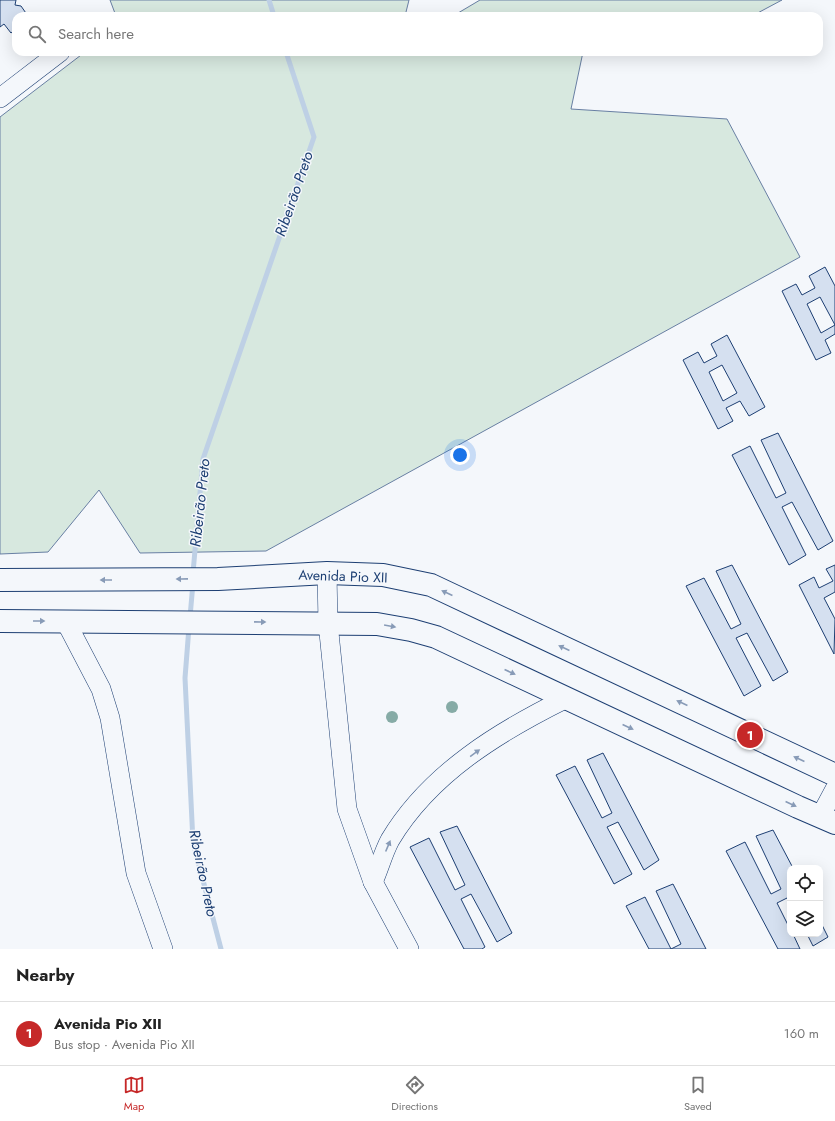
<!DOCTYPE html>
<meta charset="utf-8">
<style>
body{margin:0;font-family:Jost,sans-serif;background:#f2f2f2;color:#222}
.controls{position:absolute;right:12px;bottom:12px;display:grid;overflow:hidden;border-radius:8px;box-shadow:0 4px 16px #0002}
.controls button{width:36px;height:36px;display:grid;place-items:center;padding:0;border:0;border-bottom:1px solid #e0e0e0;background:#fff;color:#222;font:20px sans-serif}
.you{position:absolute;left:460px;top:455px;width:14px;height:14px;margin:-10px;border:3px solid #fff;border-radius:50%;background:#1a73e8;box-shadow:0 0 0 6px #1a73e833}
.badge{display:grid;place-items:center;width:26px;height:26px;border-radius:50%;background:#c62828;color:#fff;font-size:13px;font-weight:700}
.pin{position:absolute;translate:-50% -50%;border:2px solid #fff;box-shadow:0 1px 4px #0006}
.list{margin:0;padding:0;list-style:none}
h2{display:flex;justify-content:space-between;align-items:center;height:52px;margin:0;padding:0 16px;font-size:17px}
h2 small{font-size:13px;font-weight:400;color:#767676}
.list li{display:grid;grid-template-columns:26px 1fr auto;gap:12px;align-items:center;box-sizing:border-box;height:64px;padding:0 16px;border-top:1px solid #e0e0e0}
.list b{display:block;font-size:15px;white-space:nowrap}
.list p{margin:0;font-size:13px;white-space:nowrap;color:#767676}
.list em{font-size:13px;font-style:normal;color:#767676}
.icon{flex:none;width:22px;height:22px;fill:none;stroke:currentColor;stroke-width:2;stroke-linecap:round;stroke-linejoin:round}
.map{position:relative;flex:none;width:835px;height:949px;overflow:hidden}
.search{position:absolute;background:#fff;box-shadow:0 4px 16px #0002;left:12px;right:12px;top:12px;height:44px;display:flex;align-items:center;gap:10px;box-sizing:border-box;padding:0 14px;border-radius:12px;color:#767676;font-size:15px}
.sheet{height:116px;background:#fff}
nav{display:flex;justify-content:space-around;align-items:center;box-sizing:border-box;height:56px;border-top:1px solid #e0e0e0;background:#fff;font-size:11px;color:#767676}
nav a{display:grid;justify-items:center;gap:2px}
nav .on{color:#c62828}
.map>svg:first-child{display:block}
.green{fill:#d7e8df;stroke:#687fa3}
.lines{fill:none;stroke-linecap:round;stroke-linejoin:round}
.stream{stroke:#bed0e5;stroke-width:5}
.building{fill:#d5e0f0;stroke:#1d3f73;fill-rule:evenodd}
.minor-casing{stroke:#1d3f73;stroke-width:20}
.major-casing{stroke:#1d3f73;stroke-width:24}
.minor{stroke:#f4f7fb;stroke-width:19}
.major{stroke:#f4f7fb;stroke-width:22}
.tree{fill:#86aba6}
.oneway{fill:#889bb7}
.labels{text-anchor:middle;stroke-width:3;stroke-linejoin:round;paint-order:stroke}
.street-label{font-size:14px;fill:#1d3f73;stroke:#f4f7fb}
.water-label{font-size:15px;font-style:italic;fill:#1d3f73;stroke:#f4f7fb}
</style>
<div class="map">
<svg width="835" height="949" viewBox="0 0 835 949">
<rect width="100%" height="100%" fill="#f4f7fb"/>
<g class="green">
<polygon points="110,0 409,0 406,12 409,16 116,16"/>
<polygon points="480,0 782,0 752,16 453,16"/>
<polygon points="85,52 583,52 571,109 727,119 800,257 266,551 140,553 99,490 48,552 0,554 0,117"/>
</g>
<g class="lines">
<g class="stream">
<polyline points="269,0 274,16"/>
<polyline points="193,573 203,459 314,137 286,52"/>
<polyline points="190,617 193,583"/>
<polyline points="189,627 185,678 193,842 221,949"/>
</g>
</g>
<g class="building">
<polygon points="0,0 16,0 15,5 21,6 28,16 16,16 16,29 11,33 4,24 0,27"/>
<path d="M825,267l10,19v48l-10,6 6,13 -15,7 -34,-69 14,-7 6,11 13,-7 -6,-12zM820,297l15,28 -14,8 -14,-29z"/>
<path d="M727,335l38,72 -16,9 -9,-15 -14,7 7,13 -15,8 -35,-69 15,-8 6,11 13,-7 -6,-12zM722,365l15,28 -14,8 -14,-29z"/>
<polygon points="778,433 833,541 818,550 792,502 782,507 806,555 789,565 732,455 750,446 776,498 786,493 761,440"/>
<polygon points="732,565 788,672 773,681 747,633 736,638 761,686 744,696 686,586 704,578 731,629 741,624 716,571"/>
<polygon points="835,565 835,592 824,598 835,619 834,654 799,585 814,577 819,588 833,581 826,569"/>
<polygon points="603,753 659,860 644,870 618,822 607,827 632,874 614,884 556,775 575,766 602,818 612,813 587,760"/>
<polygon points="457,826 512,933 497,942 471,894 461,899 485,947 482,949 464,949 410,847 429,838 455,890 465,885 440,832"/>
<polygon points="773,830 793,868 790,868 790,903 787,898 777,903 790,929 790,934 793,934 800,949 778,949 726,851 745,842 771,894 781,889 756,836"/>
<polygon points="673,884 706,949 671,949 681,944 656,891"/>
<polygon points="645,897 671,949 649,949 626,906"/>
<polygon points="820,921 828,937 813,946 807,934 820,934"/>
</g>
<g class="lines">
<defs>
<g id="minor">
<polyline points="0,98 60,52"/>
<polyline points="327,573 328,623 347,809 373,882 409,949"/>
<polyline points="66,622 101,689 110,718 136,873 163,949"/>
<polyline points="820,817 835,789"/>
<path d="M373,882c6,-13 10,-29 17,-42 40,-67 110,-109 177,-142"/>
</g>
<g id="major">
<polyline points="0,580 218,579 327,573 383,575 431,585 835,775"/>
<polyline points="0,621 377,624 411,630 436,637 798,807 835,823"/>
</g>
</defs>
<use href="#minor" class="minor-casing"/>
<use href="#major" class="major-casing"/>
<use href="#minor" class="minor"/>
<use href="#major" class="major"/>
</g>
<g class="tree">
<circle cx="452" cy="707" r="6"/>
<circle cx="392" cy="717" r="6"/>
</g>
<defs><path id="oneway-solid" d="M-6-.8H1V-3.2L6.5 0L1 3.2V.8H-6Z"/></defs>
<g class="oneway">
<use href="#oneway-solid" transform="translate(182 579) rotate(179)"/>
<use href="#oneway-solid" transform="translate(106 580) rotate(180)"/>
<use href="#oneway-solid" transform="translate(447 593) rotate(-155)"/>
<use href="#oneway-solid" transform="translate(39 621)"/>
<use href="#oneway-solid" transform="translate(260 622) rotate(1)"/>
<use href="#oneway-solid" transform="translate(390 626) rotate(10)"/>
<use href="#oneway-solid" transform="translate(564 648) rotate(-155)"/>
<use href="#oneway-solid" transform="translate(510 672) rotate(25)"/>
<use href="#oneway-solid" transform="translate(682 703) rotate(-155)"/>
<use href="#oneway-solid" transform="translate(628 727) rotate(25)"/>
<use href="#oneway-solid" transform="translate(475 753) rotate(-36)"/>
<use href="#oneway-solid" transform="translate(799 759) rotate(-155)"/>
<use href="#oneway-solid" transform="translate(791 804) rotate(25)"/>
<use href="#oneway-solid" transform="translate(388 846) rotate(-67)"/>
</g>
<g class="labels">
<g class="street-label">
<text transform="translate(343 576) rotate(2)" y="5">Avenida Pio XII</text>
</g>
<g class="water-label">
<text transform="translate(294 194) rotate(-71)" y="5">Ribeirão Preto</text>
<text transform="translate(200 503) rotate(-84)" y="5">Ribeirão Preto</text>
<text transform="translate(203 873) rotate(78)" y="5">Ribeirão Preto</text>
</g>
</g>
</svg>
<div class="controls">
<button><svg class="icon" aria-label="locate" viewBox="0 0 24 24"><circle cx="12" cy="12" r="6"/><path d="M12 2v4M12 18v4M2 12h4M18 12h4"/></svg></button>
<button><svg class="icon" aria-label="layers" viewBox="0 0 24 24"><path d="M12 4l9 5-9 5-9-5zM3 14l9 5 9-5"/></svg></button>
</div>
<div class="you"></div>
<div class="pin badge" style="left:750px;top:735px">1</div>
<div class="search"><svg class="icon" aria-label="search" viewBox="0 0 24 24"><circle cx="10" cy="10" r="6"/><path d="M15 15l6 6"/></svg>Search here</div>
</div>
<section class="sheet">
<h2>Nearby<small></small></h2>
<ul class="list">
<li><span class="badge">1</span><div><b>Avenida Pio XII</b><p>Bus stop · Avenida Pio XII</p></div><em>160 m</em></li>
</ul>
</section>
<nav>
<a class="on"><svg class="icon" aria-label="map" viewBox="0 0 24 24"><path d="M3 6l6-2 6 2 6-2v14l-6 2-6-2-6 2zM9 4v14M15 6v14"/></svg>Map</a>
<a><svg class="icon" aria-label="directions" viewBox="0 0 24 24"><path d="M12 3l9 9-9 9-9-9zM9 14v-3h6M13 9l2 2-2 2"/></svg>Directions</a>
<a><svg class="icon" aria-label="saved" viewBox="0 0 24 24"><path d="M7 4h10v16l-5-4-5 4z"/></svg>Saved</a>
</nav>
